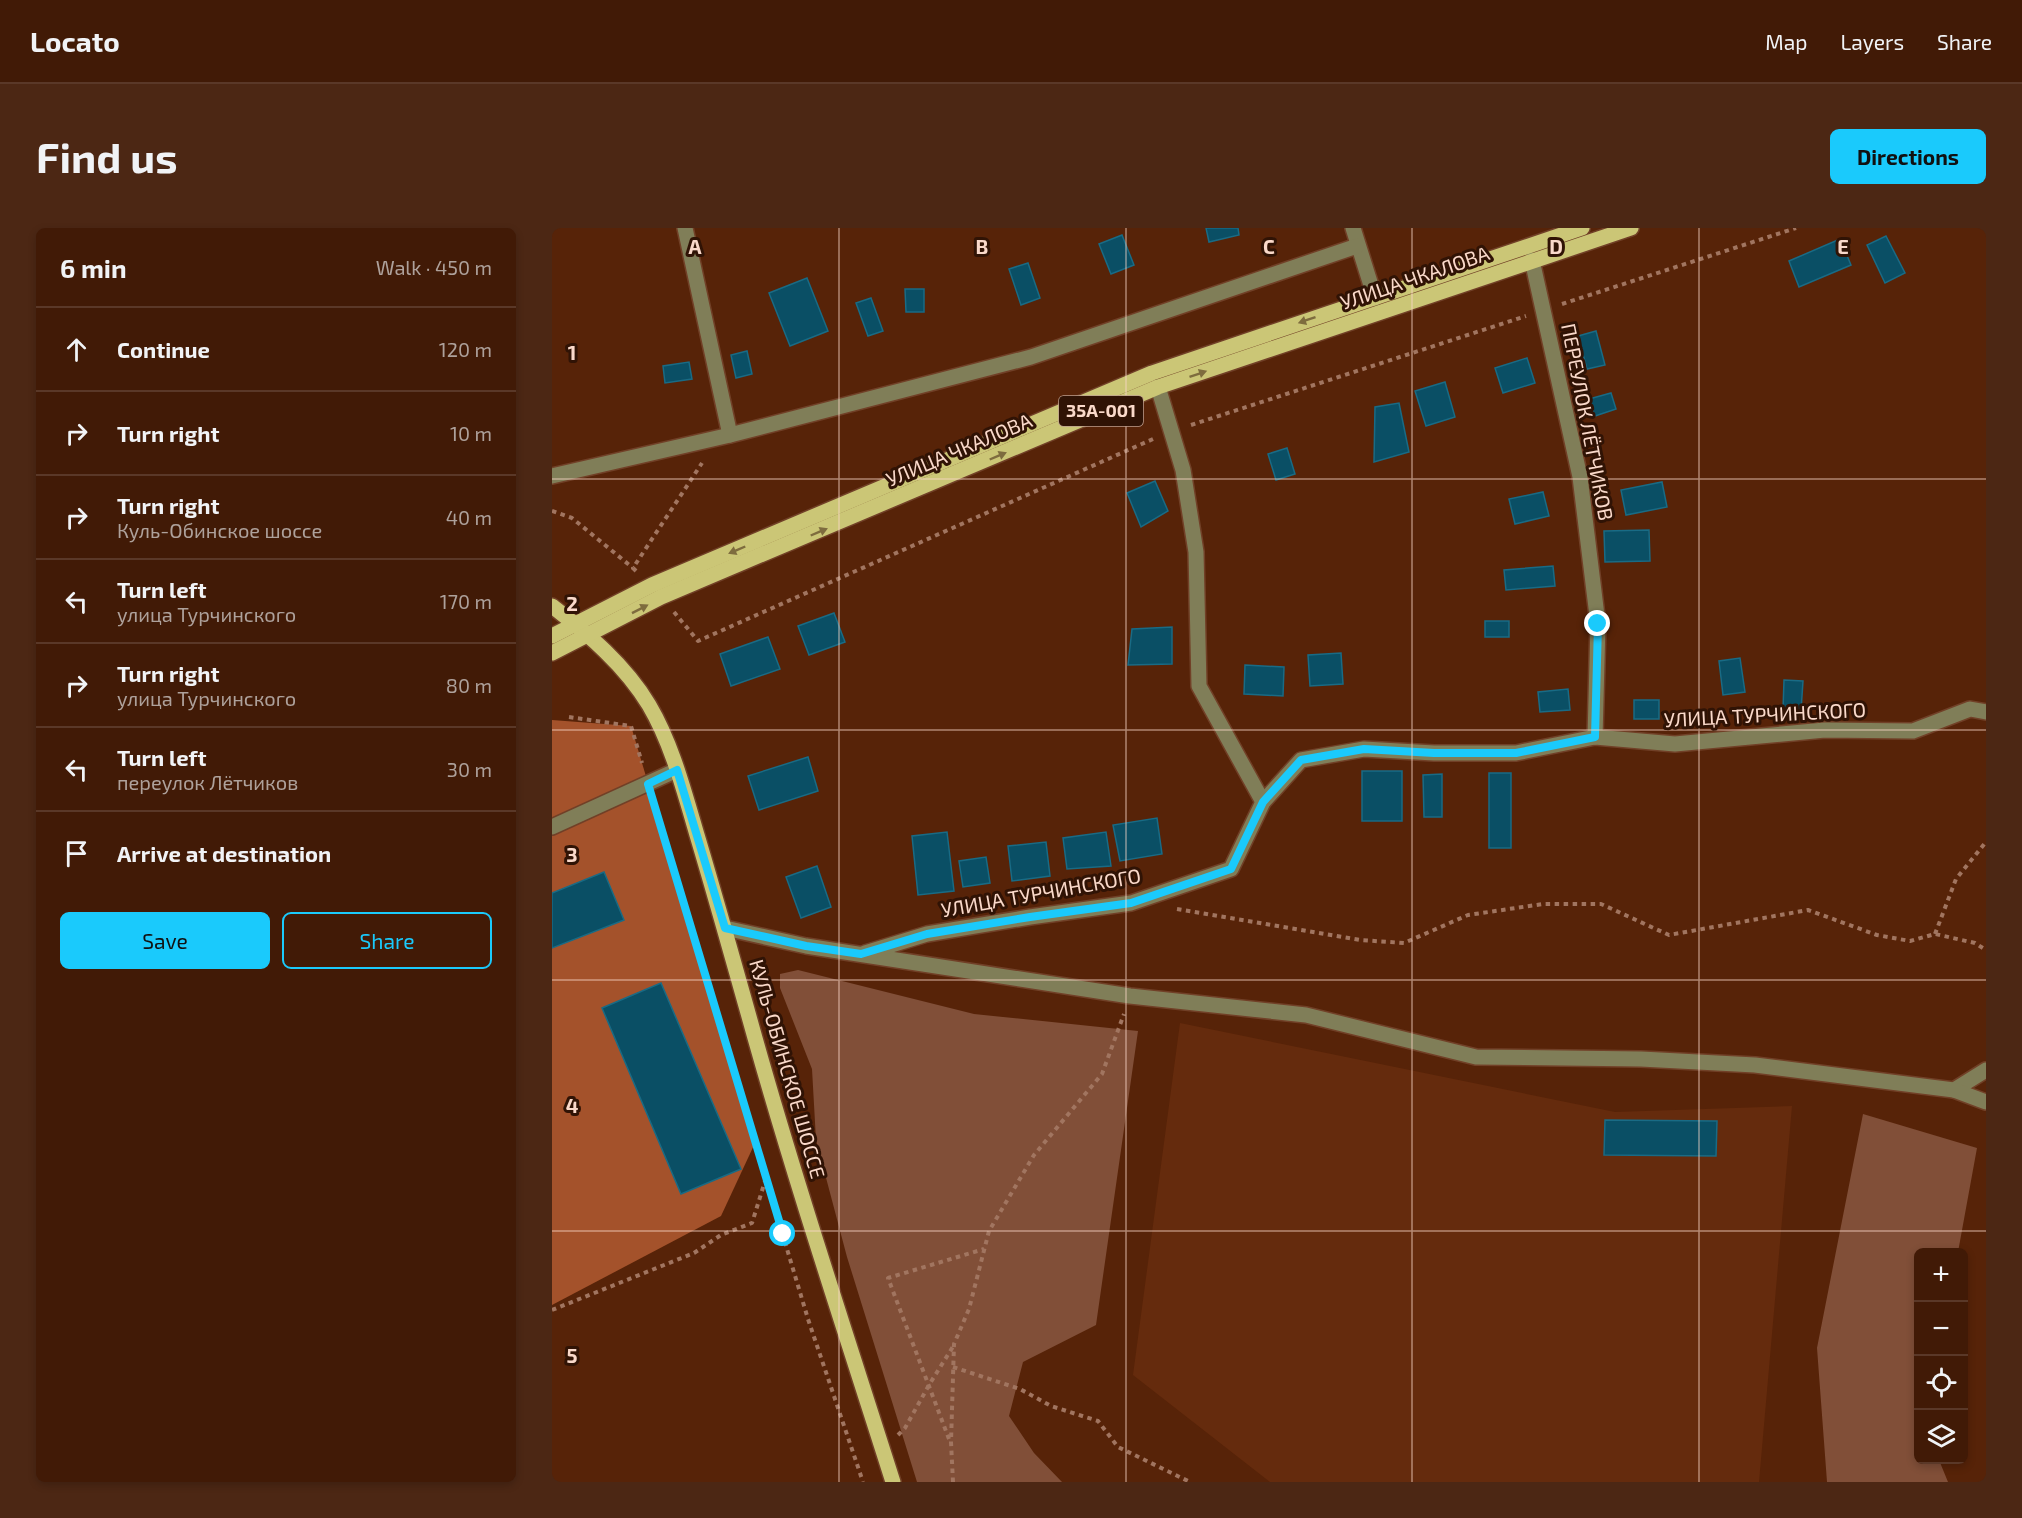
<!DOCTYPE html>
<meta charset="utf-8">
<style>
body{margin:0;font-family:"Exo 2",sans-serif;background:#4c2714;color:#f1f3f6}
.controls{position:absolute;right:18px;bottom:18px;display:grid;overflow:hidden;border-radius:9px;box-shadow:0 3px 9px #0003}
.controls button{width:54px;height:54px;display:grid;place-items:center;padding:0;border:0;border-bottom:2px solid #5a3828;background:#411a06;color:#f1f3f6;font:30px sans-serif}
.stop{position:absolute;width:18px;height:18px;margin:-14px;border:4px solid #1acafc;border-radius:50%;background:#fff}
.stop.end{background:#1acafc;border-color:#fff;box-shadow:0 2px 6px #0008}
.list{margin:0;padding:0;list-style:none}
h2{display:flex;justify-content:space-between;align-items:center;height:78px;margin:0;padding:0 24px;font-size:26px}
h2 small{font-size:20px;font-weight:400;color:#aea19b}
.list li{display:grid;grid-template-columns:39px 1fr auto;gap:18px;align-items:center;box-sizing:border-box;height:84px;padding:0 24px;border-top:2px solid #5a3828}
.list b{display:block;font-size:22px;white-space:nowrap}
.list p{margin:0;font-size:20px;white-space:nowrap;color:#aea19b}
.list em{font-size:20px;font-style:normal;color:#aea19b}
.actions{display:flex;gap:12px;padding:18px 24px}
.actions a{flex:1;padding:14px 0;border:2px solid #1acafc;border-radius:9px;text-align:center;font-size:21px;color:#1acafc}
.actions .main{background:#1acafc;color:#111}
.icon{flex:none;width:33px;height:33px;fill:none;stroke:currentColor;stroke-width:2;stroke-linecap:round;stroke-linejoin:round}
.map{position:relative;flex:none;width:1434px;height:1254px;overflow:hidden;border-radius:9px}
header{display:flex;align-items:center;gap:36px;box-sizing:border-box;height:84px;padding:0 30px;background:#411a06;border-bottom:2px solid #5a3828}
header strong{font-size:28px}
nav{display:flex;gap:33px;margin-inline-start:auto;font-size:21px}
.intro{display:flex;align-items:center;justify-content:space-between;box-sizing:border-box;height:144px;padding:0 36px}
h1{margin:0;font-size:42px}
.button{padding:15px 27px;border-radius:9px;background:#1acafc;color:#111;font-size:21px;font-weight:700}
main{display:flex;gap:36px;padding:0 36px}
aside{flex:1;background:#411a06;border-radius:9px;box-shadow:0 3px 9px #0003}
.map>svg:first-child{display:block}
.built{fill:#652b0d}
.green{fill:#814f38}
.forest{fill:#a4522b}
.building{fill:#0a4f65;stroke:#196b85;stroke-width:1.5}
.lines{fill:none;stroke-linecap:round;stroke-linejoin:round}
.minor-casing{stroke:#714027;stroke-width:18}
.major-casing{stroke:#714027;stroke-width:18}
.path{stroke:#a17560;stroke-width:4;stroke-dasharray:4.5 4.5;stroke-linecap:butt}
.minor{stroke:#807e58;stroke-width:15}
.major{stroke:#cbc676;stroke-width:15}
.oneway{fill:#7e6c3e}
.route{stroke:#1acafc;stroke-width:8}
.grid{fill:none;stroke:#fad9ca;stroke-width:1.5;stroke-opacity:0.55}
.labels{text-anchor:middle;stroke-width:6;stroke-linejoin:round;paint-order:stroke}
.shield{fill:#301305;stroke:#bd9e8f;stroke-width:1.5}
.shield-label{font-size:18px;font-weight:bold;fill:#fad9ca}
.street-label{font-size:20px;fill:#fad9ca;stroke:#301305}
.grid-label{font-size:20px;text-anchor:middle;font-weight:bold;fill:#fad9ca;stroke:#301305;stroke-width:6;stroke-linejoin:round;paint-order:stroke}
</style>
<header>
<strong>Locato</strong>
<nav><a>Map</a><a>Layers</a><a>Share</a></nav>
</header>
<div class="intro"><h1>Find us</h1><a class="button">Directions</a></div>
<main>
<aside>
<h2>6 min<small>Walk · 450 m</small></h2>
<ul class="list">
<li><svg class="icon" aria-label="ahead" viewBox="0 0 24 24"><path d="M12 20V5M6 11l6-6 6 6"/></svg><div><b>Continue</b></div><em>120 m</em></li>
<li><svg class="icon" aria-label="right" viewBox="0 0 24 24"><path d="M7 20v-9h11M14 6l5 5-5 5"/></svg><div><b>Turn right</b></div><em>10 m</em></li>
<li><svg class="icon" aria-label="right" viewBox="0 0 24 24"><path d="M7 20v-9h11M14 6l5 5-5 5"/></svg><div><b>Turn right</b><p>Куль-Обинское шоссе</p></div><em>40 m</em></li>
<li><svg class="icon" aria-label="left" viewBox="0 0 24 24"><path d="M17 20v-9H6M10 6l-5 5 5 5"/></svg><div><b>Turn left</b><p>улица Турчинского</p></div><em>170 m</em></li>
<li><svg class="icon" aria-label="right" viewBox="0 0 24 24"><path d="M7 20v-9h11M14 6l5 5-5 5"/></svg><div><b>Turn right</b><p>улица Турчинского</p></div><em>80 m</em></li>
<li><svg class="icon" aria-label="left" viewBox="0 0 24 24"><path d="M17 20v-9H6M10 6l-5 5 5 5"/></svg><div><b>Turn left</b><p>переулок Лётчиков</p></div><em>30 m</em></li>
<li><svg class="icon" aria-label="arrive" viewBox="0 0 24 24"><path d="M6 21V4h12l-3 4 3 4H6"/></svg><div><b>Arrive at destination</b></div></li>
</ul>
<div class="actions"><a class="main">Save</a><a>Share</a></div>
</aside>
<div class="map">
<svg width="1434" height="1254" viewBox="0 0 1434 1254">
<rect width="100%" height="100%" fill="#572308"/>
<polygon class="built" points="628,795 1063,884 1240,878 1207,1254 718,1254 581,1147"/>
<g class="green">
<polygon points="246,742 422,786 586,803 544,1097 471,1134 457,1188 482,1225 510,1254 365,1254 295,1029 264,912 260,841 228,760 228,746"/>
<polygon points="1311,886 1425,920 1406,1024 1366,1024 1366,1232 1387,1232 1396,1254 1275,1254 1265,1120"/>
</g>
<polygon class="forest" points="0,492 79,498 203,915 169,988 0,1077"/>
<g class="building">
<polygon points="654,0 686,0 687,7 657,14"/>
<polygon points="570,7 582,37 559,46 547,16"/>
<polygon points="1334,8 1353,45 1333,55 1315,17"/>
<polygon points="1288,11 1299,37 1247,59 1237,33"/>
<polygon points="476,35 488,70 469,77 457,41"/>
<polygon points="255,50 276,103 238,118 217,65"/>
<polygon points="353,61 372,61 372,84 354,84"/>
<polygon points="319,70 331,103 316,108 304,75"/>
<polygon points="1044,103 1053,137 1035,141 1026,108"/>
<polygon points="195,123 200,146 184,150 179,127"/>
<polygon points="975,130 983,155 951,165 943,140"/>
<polygon points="137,134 140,151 113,155 111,138"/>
<polygon points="893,154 903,189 874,198 863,163"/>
<polygon points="1059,165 1064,181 1043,188 1037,171"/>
<polygon points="847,175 857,224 822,234 823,179"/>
<polygon points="735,220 743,246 724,252 716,226"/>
<polygon points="603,253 616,283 589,299 575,265"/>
<polygon points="1110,254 1115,279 1074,287 1069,262"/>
<polygon points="991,264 997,288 963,296 957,271"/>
<polygon points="1097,302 1098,333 1053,334 1052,303"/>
<polygon points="1001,338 1003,358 954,362 952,342"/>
<polygon points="282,385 293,414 257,427 246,398"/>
<rect x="933" y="393" width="24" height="16"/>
<polygon points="620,399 620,436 576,437 580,401"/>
<polygon points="216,409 228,441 179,458 168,426"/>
<polygon points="789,425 791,456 758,458 756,427"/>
<polygon points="1188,430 1193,464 1171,467 1167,433"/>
<polygon points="693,437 732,439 731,468 692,466"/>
<polygon points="1232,452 1251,453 1249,483 1231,482"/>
<polygon points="1016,461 1018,482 988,484 986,464"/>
<rect x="1082" y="472" width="25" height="19"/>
<polygon points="256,529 266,563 207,582 196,548"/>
<rect x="810" y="543" width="40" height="50"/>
<rect x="937" y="545" width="22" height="75"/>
<polygon points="890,546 890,589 872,589 871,547"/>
<polygon points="605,590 610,626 568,633 561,597"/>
<polygon points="395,604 402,663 366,667 360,608"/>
<polygon points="554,604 559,638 515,641 511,610"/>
<polygon points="494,614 498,648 460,653 456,618"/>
<polygon points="434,629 438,655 411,659 407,633"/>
<polygon points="265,638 279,679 249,690 234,649"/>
<polygon points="52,644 72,692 0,720 0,665"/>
<polygon points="109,755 189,941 129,966 50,780"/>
<polygon points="1053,892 1165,893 1164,928 1052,927"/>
</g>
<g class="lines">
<defs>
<g id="minor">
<polyline points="133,0 178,207"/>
<polyline points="801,0 823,70"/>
<polyline points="980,32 1028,249 1046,396 1043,509"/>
<polyline points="606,159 631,242 644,324 647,458 711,574"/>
<polyline points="0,248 178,207 479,129 805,18"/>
<polyline points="0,599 125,542"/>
<polyline points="173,700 254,718 578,768 754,787 924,829 1089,831 1203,837 1402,862 1434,842"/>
<polyline points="313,725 375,706 478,689 579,675 679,641 711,574 749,532 812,521 882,525 964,525 1043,509 1123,516 1273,502 1361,503 1418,481 1434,484"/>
<polyline points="1402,862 1434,874"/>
</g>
<g id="major">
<path d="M0,378c36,28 73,59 97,99 23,39 35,86 48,130 20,67 39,135 58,203 42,149 91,296 138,444"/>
<polyline points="0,408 100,357 600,145 1030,0"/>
<polyline points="0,425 109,369 606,159 1079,0"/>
</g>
</defs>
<use href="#minor" class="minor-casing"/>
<use href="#major" class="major-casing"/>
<g class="path">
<polyline points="1010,76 1244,0"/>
<polyline points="639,197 974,88"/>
<polyline points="0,283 20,290 81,340"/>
<polyline points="84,343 81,340 150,235"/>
<polyline points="122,384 146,413 601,211"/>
<polyline points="17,489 79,498 90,535"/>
<polyline points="101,574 256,1091 311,1254"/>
<polyline points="625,681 808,712 852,715 916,687 991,676 1049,676 1117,707 1256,682 1325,707 1358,713 1383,706 1423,715 1434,722"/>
<polyline points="1383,706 1404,651 1434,614"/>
<polyline points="0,1082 142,1025 169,1007 200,995 214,950"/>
<polyline points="401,1139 468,1161 499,1178 546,1193 566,1219 638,1254"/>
<polyline points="346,1207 353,1200 377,1157 402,1117"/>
<polyline points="397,1211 336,1050 432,1021"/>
<polyline points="401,1254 399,1214 402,1116 417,1081 437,1003 482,927 550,846 572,786"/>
</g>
<use href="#minor" class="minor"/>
<use href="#major" class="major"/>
</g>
<defs><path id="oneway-solid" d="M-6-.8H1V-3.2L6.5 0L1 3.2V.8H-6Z" transform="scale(1.5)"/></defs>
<g class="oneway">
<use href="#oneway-solid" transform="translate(755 92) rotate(161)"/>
<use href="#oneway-solid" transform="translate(646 146) rotate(-19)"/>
<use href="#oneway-solid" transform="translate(446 228) rotate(-23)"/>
<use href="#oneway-solid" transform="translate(267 304) rotate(-23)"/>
<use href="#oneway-solid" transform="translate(185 322) rotate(157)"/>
<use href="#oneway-solid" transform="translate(88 381) rotate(-27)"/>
</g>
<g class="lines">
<polyline class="route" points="231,1006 96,556 125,542 173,700 254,718 309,726 375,706 478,689 579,675 679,641 711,574 749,532 812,521 882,525 964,525 1043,509 1046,396"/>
</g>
<path class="grid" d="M287,0v1254M574,0v1254M860,0v1254M1147,0v1254M0,251h1434M0,502h1434M0,752h1434M0,1003h1434"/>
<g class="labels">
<rect class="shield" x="507" y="168" width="84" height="30" rx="4.5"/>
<g class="shield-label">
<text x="549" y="189">35А-001</text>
</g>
<g class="street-label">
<text transform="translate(863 50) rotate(-19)" y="7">УЛИЦА ЧКАЛОВА</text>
<text transform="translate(1035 194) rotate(79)" y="7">ПЕРЕУЛОК ЛЁТЧИКОВ</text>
<text transform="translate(407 222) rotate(-23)" y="7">УЛИЦА ЧКАЛОВА</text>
<text transform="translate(1213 487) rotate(-3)" y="7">УЛИЦА ТУРЧИНСКОГО</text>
<text transform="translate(489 665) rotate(-10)" y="7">УЛИЦА ТУРЧИНСКОГО</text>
<text transform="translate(235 841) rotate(74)" y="7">КУЛЬ-ОБИНСКОЕ ШОССЕ</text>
</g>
</g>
<g class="grid-label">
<text x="143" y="26">A</text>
<text x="430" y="26">B</text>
<text x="717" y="26">C</text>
<text x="1004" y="26">D</text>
<text x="1291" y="26">E</text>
<text x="20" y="132">1</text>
<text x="20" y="383">2</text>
<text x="20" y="634">3</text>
<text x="20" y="885">4</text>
<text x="20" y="1135">5</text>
</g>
</svg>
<div class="controls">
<button>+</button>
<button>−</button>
<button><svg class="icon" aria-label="locate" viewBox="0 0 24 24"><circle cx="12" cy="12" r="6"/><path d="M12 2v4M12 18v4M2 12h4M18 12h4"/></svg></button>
<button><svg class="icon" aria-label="layers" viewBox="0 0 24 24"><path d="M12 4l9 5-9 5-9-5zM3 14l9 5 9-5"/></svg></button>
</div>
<div class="stop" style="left:231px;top:1006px"></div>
<div class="stop end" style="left:1046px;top:396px"></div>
</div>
</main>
